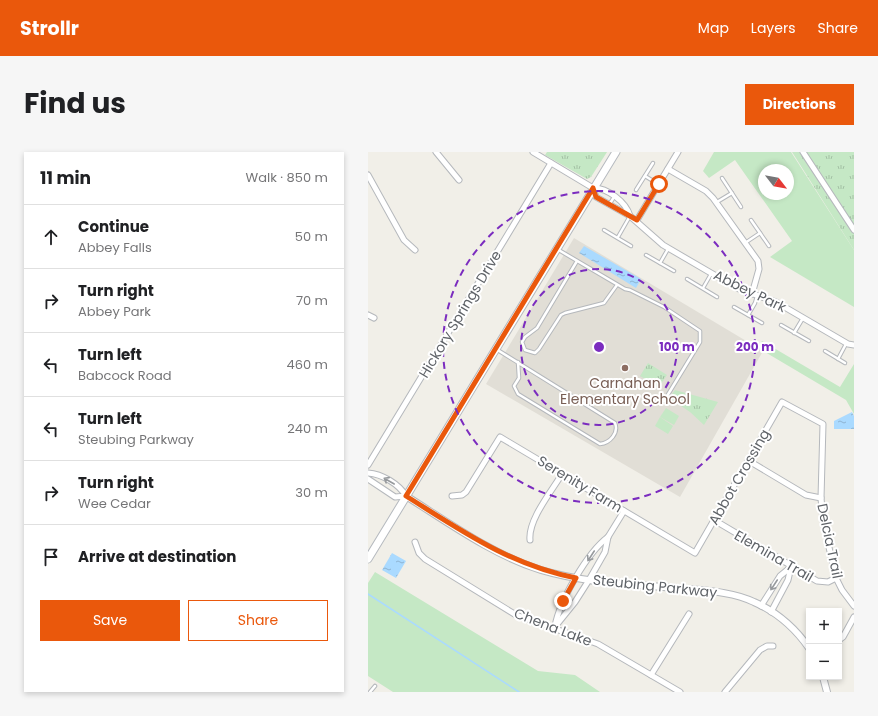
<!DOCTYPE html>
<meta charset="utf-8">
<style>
body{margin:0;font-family:Poppins,sans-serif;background:#f6f6f6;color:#202124}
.controls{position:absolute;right:12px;bottom:12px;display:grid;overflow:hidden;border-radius:0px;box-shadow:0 2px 6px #0003}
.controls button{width:36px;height:36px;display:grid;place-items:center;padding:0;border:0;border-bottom:1px solid #e0e0e0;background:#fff;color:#202124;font:20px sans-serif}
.compass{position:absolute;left:390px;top:12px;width:36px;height:36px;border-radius:50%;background:#fff;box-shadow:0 2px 6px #0003;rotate:121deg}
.stop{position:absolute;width:12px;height:12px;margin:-9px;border:3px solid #ea580c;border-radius:50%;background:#fff}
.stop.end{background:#ea580c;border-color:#fff;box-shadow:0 1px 4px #0008}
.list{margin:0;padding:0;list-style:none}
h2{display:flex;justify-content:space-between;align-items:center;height:52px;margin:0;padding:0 16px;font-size:17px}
h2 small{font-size:13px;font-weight:400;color:#757577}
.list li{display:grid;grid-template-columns:26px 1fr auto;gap:12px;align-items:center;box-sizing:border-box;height:64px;padding:0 16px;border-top:1px solid #e0e0e0}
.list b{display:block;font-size:15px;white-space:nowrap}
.list p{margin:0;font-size:13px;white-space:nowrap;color:#757577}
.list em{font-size:13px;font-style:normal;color:#757577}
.actions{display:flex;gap:8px;padding:12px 16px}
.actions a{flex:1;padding:9px 0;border:1px solid #ea580c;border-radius:0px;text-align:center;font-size:14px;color:#ea580c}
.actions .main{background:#ea580c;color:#fff}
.icon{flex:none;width:22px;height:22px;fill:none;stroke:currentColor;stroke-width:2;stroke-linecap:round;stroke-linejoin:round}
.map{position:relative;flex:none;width:486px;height:540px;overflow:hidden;border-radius:0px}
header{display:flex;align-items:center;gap:24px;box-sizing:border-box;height:56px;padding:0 20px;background:#ea580c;color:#fff}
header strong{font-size:19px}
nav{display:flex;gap:22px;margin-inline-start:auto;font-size:14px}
.intro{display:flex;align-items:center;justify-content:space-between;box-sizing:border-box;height:96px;padding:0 24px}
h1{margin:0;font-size:28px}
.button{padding:10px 18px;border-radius:0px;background:#ea580c;color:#fff;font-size:14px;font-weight:700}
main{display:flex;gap:24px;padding:0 24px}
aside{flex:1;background:#fff;border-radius:0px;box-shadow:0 2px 6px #0003}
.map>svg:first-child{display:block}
.education{fill:#e1ded6}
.grass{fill:#c5e8c5;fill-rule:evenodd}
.park{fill:url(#park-tufts)}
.water{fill:url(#water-ripples)}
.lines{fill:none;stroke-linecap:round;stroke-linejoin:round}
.stream{stroke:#aadaff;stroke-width:1.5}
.service-casing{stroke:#b5b8bc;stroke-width:4.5}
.minor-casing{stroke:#b5b8bc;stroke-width:7}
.tertiary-casing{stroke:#b5b8bc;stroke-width:8}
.secondary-casing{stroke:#b6babf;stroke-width:9}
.service{stroke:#fff;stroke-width:2.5}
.minor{stroke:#fff;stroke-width:5}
.tertiary{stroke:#fff;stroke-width:6}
.secondary{stroke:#fff;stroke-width:7}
.oneway{stroke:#979a9d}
.route{stroke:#ea580c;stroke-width:5}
.ring{fill:none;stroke:#7b2cbf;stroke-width:2;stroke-dasharray:7 5}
.education-dot{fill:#8d6e63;stroke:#fff;stroke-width:1.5}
.labels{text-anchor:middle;stroke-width:4;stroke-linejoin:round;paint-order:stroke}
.street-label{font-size:14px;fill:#5f6368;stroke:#fff}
.education-label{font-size:14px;fill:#785e54;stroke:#fff}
.centre{fill:#7b2cbf;stroke:#fff;stroke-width:2}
.ring-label{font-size:12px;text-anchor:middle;font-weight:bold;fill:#7b2cbf;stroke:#fff;stroke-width:4;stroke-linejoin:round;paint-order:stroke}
</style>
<header>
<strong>Strollr</strong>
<nav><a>Map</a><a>Layers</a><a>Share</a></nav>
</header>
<div class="intro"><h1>Find us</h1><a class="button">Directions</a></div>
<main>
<aside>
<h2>11 min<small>Walk · 850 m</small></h2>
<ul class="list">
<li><svg class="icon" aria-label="ahead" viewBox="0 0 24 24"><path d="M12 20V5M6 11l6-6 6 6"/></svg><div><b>Continue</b><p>Abbey Falls</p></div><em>50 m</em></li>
<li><svg class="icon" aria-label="right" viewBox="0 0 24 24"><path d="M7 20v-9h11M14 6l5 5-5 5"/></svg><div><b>Turn right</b><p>Abbey Park</p></div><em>70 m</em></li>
<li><svg class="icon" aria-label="left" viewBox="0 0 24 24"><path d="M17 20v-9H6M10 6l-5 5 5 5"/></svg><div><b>Turn left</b><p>Babcock Road</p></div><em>460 m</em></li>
<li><svg class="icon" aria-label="left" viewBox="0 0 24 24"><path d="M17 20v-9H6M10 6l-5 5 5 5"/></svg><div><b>Turn left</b><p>Steubing Parkway</p></div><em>240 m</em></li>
<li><svg class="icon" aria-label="right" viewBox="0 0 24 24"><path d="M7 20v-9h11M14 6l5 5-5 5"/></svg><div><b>Turn right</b><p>Wee Cedar</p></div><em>30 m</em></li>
<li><svg class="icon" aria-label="arrive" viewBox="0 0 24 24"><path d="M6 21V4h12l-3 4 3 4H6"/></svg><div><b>Arrive at destination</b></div></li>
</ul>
<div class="actions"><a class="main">Save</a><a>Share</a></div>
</aside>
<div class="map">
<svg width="486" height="540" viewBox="0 0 486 540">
<defs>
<pattern id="park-tufts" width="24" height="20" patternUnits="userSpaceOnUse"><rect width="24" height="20" fill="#c5e8c5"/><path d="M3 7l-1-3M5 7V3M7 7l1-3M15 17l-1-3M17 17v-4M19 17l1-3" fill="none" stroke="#a3c0a4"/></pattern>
<pattern id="water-ripples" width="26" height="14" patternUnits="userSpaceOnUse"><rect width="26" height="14" fill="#aadaff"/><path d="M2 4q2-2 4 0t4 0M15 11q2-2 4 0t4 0" fill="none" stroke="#8eb4d2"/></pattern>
</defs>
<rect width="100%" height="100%" fill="#f1efe8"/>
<polygon class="education" points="206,86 395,199 312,345 118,232"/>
<g class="grass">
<path d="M346,0h77l63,98v57l-84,-50 22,-16 -57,-81 -26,18 -6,-7zM396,18h24v24h-24z"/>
<polygon points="394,189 472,235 486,212 486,262 478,248 390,196"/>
<polygon points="298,256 311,264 306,273 292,265"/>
<polygon points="292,265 305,274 300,282 287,274"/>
<polygon points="7,420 170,519 207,523 232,540 25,540 0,524 0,431"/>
</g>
<g class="park">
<polygon points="179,0 239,0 223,25 219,27 177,3"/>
<polygon points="424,0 486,0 486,98"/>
<polygon points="280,211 299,223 291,235 272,224"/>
<polygon points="307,238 350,250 336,273 322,260 301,246"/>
</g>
<g class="water">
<polygon points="216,94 273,127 268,136 211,101"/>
<polygon points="484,260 486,264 486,277 466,277 466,269"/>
<polygon points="24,401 38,409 28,426 14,418"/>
</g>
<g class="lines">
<polyline class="stream" points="0,442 151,540"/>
<defs>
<g id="service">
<polyline points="277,24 290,32"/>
<polyline points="354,26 373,55"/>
<polyline points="268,38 285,11"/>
<polyline points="349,50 364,41"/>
<polyline points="241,53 246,45"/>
<polyline points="383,68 401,94"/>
<polyline points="236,78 263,94"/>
<polyline points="250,85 262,64"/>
<polyline points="377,91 392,81"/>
<polyline points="189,97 257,137 262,138 296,155 332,179 332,190 296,249"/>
<polyline points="278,103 306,119"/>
<polyline points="209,109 169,176 157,185 154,190 157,198 167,201 171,197 193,163 197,161 236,151 249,133"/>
<polyline points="292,111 300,97"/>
<polyline points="319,127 349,145"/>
<polyline points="335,136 343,122"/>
<polyline points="366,155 394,171"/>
<polyline points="380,163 387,151 389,144"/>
<polyline points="413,173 441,189"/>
<polyline points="426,181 435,166"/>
<path d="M128,197l119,74c4,10 -5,20 -15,21l-82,-50 -4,-8 5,-8 -1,-16"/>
<polyline points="457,199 477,211"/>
<polyline points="470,207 478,192"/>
<polyline points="2,540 7,534"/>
</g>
<g id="minor">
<polyline points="68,0 91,28"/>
<polyline points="165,0 225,36"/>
<polyline points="435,0 486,78"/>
<polyline points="300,17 338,39 345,46 390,109 391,117 384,142"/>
<polyline points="0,23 36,88 47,98"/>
<polyline points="225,36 228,45 262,64 295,93 343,121 371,137 408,150 480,192 486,193"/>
<path d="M225,36c15,0 33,14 37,28"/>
<polyline points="269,68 310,0"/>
<polyline points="0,163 6,166"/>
<polyline points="381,309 438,343 453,346"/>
<polyline points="0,313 183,11"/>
<path d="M0,321c14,1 31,11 38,23l-11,1 -27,-18"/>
<polyline points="84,344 94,343 98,340 132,285 327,401 414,250 455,272 453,346 455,369 468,426 474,438 486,454"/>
<polyline points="346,368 449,429 460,430 468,426"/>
<path d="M162,388c-2,-20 21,-48 32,-66"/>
<polyline points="47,390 51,401 57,407 148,463 230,492 312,540"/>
<polyline points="393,454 412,424 423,415"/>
<polyline points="403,460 420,428 423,415"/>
<path d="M187,474c5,-26 32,-73 53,-89"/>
<polyline points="186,476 207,450 221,428 237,400 240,385 256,359"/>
<polyline points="471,488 475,485 486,465"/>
<polyline points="283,523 321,462"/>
<polyline points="357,540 392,498 399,494 405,494"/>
</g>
<g id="tertiary">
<path d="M38,344c43,27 87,59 135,74 47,14 97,14 145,19 23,2 47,3 68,13 23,10 41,26 55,46"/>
<polyline points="455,525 459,540"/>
</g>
<polyline id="secondary" points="0,407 248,0"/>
</defs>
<use href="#service" class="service-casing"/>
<use href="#minor" class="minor-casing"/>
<use href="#tertiary" class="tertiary-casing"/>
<use href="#secondary" class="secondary-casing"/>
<use href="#service" class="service"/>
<use href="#minor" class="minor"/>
<use href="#tertiary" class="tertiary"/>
<use href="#secondary" class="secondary"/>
</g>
<defs><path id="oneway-shaft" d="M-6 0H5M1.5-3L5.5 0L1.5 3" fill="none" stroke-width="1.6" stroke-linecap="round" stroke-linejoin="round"/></defs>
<g class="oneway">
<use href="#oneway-shaft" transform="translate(21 329) rotate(-150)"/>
<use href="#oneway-shaft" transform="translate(223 404) rotate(123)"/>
<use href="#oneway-shaft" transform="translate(406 433) rotate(123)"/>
</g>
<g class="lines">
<path class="route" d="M195,449l13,-23c-66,-13 -114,-47 -170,-82l187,-308 3,9 41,23 22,-36"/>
</g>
<g class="ring">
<circle cx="231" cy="195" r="78"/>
<circle cx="231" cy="195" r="156"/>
</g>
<circle class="education-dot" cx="257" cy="216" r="4"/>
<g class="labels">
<g class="street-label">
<text transform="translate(382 139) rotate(26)" y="5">Abbey Park</text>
<text transform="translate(92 162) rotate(-59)" y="5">Hickory Springs Drive</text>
<text transform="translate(371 325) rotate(-60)" y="5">Abbot Crossing</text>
<text transform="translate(212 332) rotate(31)" y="5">Serenity Farm</text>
<text transform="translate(462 389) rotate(78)" y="5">Delcia Trail</text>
<text transform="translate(406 404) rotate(30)" y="5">Elemina Trail</text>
<text transform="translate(287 434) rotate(6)" y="5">Steubing Parkway</text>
<text transform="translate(185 475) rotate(21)" y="5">Chena Lake</text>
</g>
<g class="education-label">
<text x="257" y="236">Carnahan<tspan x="257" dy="16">Elementary School</tspan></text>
</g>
</g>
<circle cx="231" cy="195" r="6" class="centre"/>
<g class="ring-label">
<text x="309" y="199">100 m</text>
<text x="387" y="199">200 m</text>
</g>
</svg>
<div class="controls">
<button>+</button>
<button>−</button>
</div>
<svg class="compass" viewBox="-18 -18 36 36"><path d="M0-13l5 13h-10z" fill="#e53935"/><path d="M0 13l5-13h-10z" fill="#757577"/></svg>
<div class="stop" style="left:291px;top:32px"></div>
<div class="stop end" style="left:195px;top:449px"></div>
</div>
</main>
